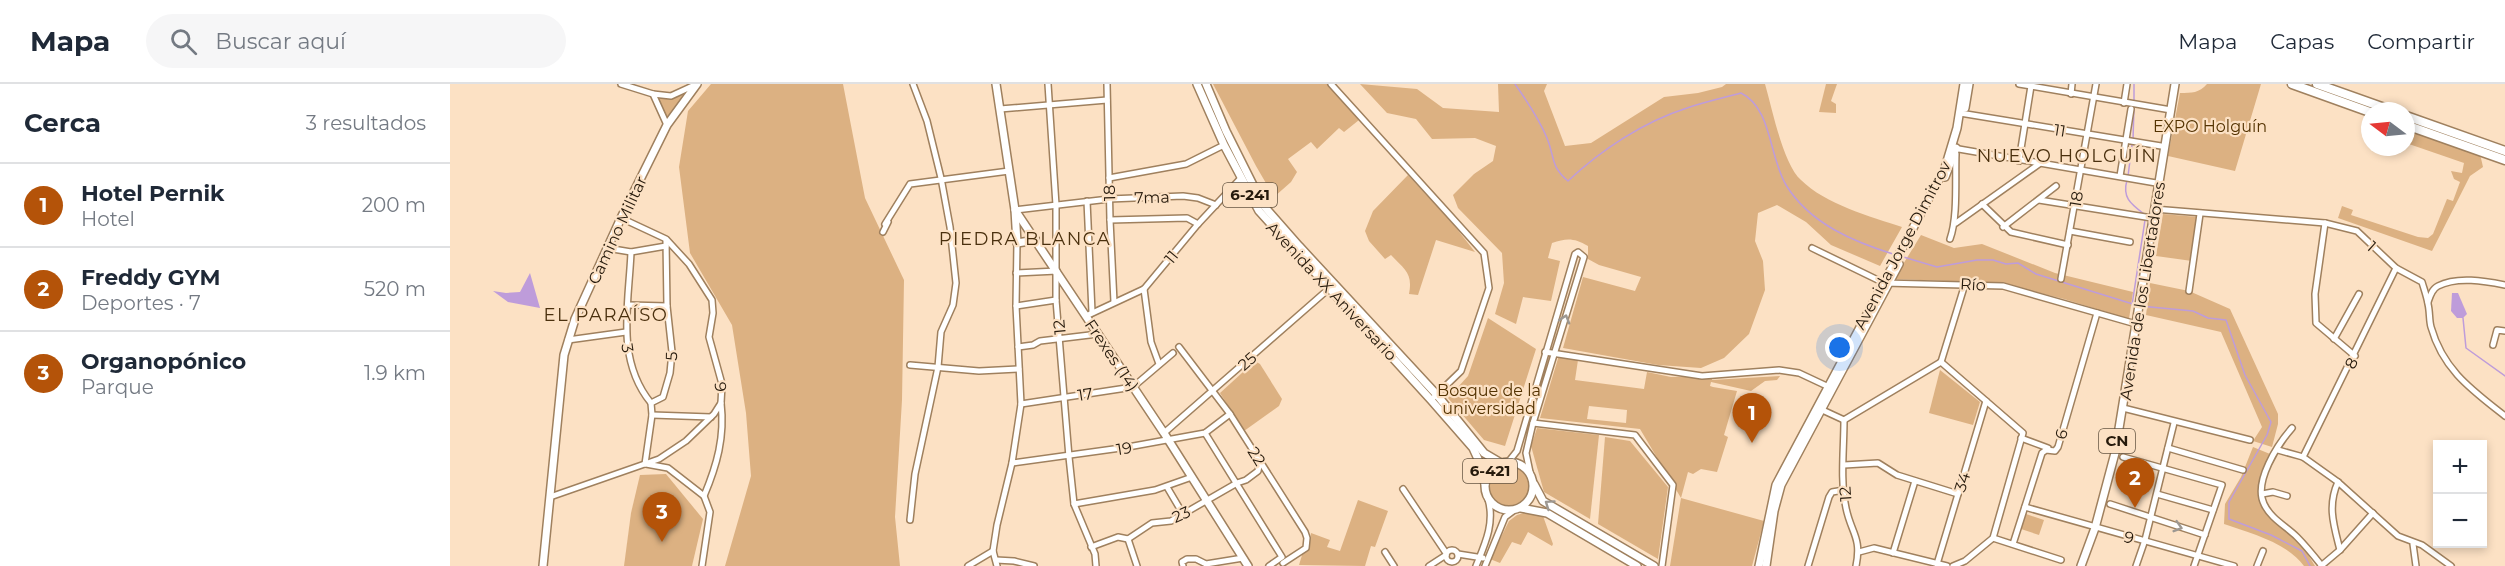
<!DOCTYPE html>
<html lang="es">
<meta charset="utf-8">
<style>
body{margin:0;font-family:Montserrat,sans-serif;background:#f6f6f7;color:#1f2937}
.controls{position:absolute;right:18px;bottom:18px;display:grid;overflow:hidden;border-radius:0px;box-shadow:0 3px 9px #0003}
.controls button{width:54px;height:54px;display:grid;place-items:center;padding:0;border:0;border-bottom:2px solid #e0e1e3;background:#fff;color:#1f2937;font:30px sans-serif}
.compass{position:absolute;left:1911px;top:18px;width:54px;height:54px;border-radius:50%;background:#fff;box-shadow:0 3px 9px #0003;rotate:286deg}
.you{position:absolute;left:1390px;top:264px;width:21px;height:21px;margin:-15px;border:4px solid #fff;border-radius:50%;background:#1a73e8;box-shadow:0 0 0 9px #1a73e833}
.badge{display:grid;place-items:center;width:39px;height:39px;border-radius:50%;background:#b45309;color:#fff;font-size:20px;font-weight:700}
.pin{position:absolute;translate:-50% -50px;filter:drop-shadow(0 2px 3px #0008)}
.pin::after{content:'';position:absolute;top:32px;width:21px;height:18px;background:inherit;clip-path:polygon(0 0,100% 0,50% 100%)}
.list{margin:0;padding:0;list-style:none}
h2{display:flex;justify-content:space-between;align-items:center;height:78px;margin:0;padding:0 24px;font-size:26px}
h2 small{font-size:20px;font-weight:400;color:#747a83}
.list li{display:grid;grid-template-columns:39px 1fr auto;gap:18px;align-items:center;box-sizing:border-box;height:84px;padding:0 24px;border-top:2px solid #e0e1e3}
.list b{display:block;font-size:22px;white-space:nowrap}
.list p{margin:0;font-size:20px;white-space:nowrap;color:#747a83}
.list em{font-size:20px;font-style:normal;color:#747a83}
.icon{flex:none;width:33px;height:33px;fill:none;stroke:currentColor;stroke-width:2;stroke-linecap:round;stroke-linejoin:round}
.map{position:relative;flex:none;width:2055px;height:482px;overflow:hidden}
header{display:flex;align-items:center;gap:36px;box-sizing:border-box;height:84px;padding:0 30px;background:#fff;border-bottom:2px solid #e0e1e3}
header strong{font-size:28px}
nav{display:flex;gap:33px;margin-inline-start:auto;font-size:21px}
.search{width:420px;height:54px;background:#f6f6f7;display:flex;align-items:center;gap:15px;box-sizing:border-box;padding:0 21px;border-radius:33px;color:#747a83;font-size:22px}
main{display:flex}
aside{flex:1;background:#fff}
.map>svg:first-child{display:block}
.green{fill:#dcb182;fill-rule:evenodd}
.water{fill:#be9cda}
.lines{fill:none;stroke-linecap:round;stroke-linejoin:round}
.stream{stroke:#be9cda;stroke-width:1.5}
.minor-casing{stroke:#9f805e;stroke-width:8}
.major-casing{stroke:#9f805e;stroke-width:10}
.highway-casing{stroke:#9f805e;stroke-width:11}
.minor{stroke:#fff;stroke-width:5}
.major{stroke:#fff;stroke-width:7}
.highway{stroke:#fff;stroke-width:8}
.oneway{stroke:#9d9892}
.labels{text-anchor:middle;stroke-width:4.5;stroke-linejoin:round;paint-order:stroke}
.shield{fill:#fce1c4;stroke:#665643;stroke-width:1.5}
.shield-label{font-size:15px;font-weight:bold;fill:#261a0c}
.park-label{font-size:16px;fill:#533201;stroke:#fce1c4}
.street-label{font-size:16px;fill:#261a0c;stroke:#fce1c4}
.neighbourhood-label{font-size:18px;letter-spacing:1.5px;fill:#4a300e;stroke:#fce1c4}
</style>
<header>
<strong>Mapa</strong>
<div class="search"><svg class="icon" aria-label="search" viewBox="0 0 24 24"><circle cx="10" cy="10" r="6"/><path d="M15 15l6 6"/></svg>Buscar aquí</div>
<nav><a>Mapa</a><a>Capas</a><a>Compartir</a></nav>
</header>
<main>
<aside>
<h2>Cerca<small>3 resultados</small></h2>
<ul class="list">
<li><span class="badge">1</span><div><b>Hotel Pernik</b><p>Hotel</p></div><em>200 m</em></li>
<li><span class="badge">2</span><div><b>Freddy GYM</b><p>Deportes · 7</p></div><em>520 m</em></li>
<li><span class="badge">3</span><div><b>Organopónico</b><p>Parque</p></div><em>1.9 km</em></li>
</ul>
</aside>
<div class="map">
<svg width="2055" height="482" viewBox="0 0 2055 482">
<rect width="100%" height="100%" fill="#fce1c4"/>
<g class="green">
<polygon points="261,0 393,0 415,114 454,196 452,316 445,433 450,482 275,482 301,392 296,329 282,241 240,169 229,83 238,27"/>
<polygon points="763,0 879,0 909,36 894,48 889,44 867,65 861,58 838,75 847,88 841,98 824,113 806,82"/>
<path d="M910,0l57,5 26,19 56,4 -1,-28h49l-3,7 21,55 26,-3 73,-46 34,-4 24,-6 4,-3h39c7,24 18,80 36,96 24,24 70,37 101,47l-22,39 -49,-21 -25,-23 -29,-17 -19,8 -3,28 8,20 2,29 -16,44 -25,24 -23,10 -43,-3 -95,-17 20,-71 52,14 6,-14 -42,-12 -11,-6v-13c-14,-8 -21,-8 -36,-3l-4,15 12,3 -9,40 -28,-4 -7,27 -21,-10 9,-31 -2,-30 -44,-45 -5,-13 21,-21 19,-13 3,-15 -21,-8 -43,1 -16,-20 -29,-6z"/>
<polygon points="1376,0 1387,0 1381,17 1386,20 1386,29 1369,28"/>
<path d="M1757,0h54l-26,87 -67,-15 12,-63c12,0 19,0 27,-9z"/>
<polygon points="240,4 217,35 208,14 220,15"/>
<polygon points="1956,44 2030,70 2033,83 2020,92 1982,167 1888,134 1892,122 1903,126 1901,131 1968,153 1978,154 1983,150 1997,115 2003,117 2010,98 2004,95 2001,87 2012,89 2014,79 1956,59"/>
<path d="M958,91l45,49 22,28 -39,-12 -18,55 -9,-1c4,-21 -4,-24 -18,-39l-6,4 -16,-18 -4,-10 8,-20z"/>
<polygon points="1713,130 1748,133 1742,177 1706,172"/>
<polygon points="1471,151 1504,164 1532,160 1605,189 1683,208 1679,235 1614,215 1550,199 1444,195"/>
<polygon points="1700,199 1739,207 1780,225 1828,330 1828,340 1822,363 1803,357 1812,343 1771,248 1696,231"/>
<polygon points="1038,234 1086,265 1055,362 1034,356 998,314 1018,292"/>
<path d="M1110,268l18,8 -3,20 69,9 3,-17 24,5 41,-1v4l68,-4 -3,4 -12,1 -14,10 -40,-9 -1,4 3,1 24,4 -13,44 4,2 -11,35 -16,-3 -8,5 -5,-2 -7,26 83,23 -12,45h-82l11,-68 -41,-69 -100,-11zM1139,322l38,4 -1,13 -39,-4z"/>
<polygon points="805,277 810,280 832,315 829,322 794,347 770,309"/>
<polygon points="1490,286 1530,318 1523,341 1479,329"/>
<polygon points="1087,344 1149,351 1140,435 1094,408 1081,362"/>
<polygon points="1155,353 1180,357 1218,403 1208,475 1148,440"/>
<path d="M1803,363l17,7 -11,36 1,14 12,16 29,23 14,23h-11c-16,-23 -54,-33 -80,-42l1,-20 16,-27z"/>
<circle cx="1058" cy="403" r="21"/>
<polygon points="216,390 253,435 242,482 174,482 181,429 190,391"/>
<polygon points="908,416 938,427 925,463 921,462 915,482 849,481 853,468 859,464 861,449 880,456 877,463 890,467"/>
<polygon points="1080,427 1093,432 1103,460 1102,462 1078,448 1071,461 1062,458 1050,479 1040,475 1059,437 1067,431"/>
<polygon points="1576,430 1594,436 1589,451 1571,445"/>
</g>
<g class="water">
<polygon points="80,189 90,224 58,218 43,207 56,209 70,208"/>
<polygon points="2002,209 2008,209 2017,230 2013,234 2007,234 2001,227"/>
</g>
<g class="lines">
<g class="stream">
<path d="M1065,0c12,17 24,35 32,54 8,19 3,28 21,43 33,-31 75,-59 119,-73 17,-6 36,-10 54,-15 31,15 28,64 45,92 24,39 68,57 110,70"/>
<polyline points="1684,0 1684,17"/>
<polyline points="1683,56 1684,22"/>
<polyline points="1678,92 1682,61"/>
<path d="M1677,96c-5,18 4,24 17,34"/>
<polyline points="1450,172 1487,183 1527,176 1543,176 1556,180 1568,179 1586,190 1686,221"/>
<polyline points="1682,221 1695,136"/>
<polyline points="1690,222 1743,227 1758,234 1776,236 1795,291 1821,338 1817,351 1779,418 1779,435 1821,451 1852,467 1860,482"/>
<polyline points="2013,234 2016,264 2055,292"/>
</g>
<defs>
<g id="minor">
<polyline points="171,0 203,10 217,41"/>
<polyline points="598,0 606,121 606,216 619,373 624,420 645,470 646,482"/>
<polyline points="657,0 660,136 664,218"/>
<polyline points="881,0 1034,169 1039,204 1011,287 981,316"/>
<polyline points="1569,0 1721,26"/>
<polyline points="203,10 221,12 247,0"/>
<polyline points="1621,10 1622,0"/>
<polyline points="1674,19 1677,0"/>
<polyline points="550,25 657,16"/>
<polyline points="1510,29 1711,62"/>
<polyline points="1503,64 1706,99"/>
<polyline points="1569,77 1581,2"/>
<polyline points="1670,92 1681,25"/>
<polyline points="659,94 736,80 774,61"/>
<polyline points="1589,116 1702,134"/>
<polyline points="637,117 642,228"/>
<polyline points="1532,120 1561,148 1618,161"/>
<path d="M1704,125l171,14 32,8 39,37 26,14c2,7 5,15 6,22 2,8 1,16 3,23 12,43 41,63 74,89"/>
<polyline points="565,126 659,115 733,112 748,114 766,121"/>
<polyline points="660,136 737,134 748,140"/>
<polyline points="1506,139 1589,80"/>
<polyline points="1875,139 1865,210 1866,239 1905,272"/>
<polyline points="435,140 460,100 559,87"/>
<polyline points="1553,143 1606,102"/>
<polyline points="1620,147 1680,158"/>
<polyline points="433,148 438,138"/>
<path d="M1500,155c8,-22 5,-60 6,-85"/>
<polyline points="157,164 181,168 216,162"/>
<polyline points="1362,164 1434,199 1553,202 1686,240"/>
<path d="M181,168c-2,51 -16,107 20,151"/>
<polyline points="566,189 607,187"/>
<polyline points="1611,195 1646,0"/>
<polyline points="694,205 701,258 709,280"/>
<polyline points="1739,207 1750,130"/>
<path d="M1978,218c2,-6 4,-13 10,-16 19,-10 47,-5 67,-1"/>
<polyline points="179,221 217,222"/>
<polyline points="566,222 606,216"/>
<polyline points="636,232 694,205 748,140 791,94"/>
<polyline points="1884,255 1909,210"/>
<polyline points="118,256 176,248"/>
<polyline points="2043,261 2047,246 2055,247"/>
<polyline points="568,263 583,261 590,257 648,250"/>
<polyline points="729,263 780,330 855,448 857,454 856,464 833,479"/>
<polyline points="1095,268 1252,292 1329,286 1349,289 1381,304"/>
<polyline points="1491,278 1573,349 1543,454 1515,477 1503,482"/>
<polyline points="1491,278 1515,200"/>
<polyline points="460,281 529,287 569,285"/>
<polyline points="571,320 683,303 723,269"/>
<polyline points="1368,324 1394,336"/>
<polyline points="1673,324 1800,356"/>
<polyline points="202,331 261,333"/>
<path d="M1394,336c0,29 -4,60 2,88 5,25 16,29 10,58"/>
<polyline points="1394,336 1491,278"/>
<polyline points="1083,339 1185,351 1223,401 1212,482"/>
<path d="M1842,344c-14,16 -39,54 -28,76 7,15 22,22 33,33 9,9 17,19 25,29"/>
<polyline points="714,349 882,202"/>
<polyline points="755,349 832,473 819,482"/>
<polyline points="1571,354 1598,364"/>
<polyline points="1718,364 1793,386"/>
<polyline points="1828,366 1853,373 1888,398 1948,452 1972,461 2001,482"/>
<polyline points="1673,373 1772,401 1744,482"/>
<polyline points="1853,373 1946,184"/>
<polyline points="1059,377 1067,367 1125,170 1128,168 1134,173 1083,339 1076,369 1081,393"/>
<polyline points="562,379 678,363 755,349 780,330"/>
<polyline points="195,380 202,331 201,319 213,313 220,289 222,268 217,222 216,156"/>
<polyline points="196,380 218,384 254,412 260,428 252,482"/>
<polyline points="1394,381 1428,379 1447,391 1508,410"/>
<path d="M1888,398c-11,24 -4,44 2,68"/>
<polyline points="717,403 733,430"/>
<polyline points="953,405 996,469"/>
<polyline points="1707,410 1763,426"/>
<polyline points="1812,410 1823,408 1837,412"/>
<path d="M254,412c13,-31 21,-59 17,-93"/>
<polyline points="100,413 209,375 236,357 264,330 271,319 272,300 259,253 263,229 262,216 239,180 216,155 171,134"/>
<polyline points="624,420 705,406 742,393"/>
<polyline points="1660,420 1755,451"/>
<polyline points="1575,423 1784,482"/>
<polyline points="460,436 465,390 488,283 491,248 503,221 506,199 500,143 491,94 477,37 463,0"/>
<polyline points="1543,454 1611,476"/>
<polyline points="678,455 687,482"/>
<polyline points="1563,460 1592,369 1596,366 1605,367 1608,363 1647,229"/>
<polyline points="1963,460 1966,482"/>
<polyline points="641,463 668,453 678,455 702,439 721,437 787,399 796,396 808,387 810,377"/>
<circle cx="1002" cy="472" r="6"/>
<polyline points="935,468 944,482"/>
<polyline points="1409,468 1424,464 1497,482"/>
<polyline points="1443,469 1465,397"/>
<polyline points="1008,470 1033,474"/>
<polyline points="546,476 564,477 584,482"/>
<polyline points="1487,480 1536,317"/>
<polyline points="518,482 543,467"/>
<polyline points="547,482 543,467 547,441 562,379 571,320 566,222 567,159"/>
<polyline points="733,482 732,478 737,475 746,475 756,480 793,474"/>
<polyline points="979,482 996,471"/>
<path d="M1026,482c9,-22 19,-43 12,-67"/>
<polyline points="1035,482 1055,433 1063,427"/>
<polyline points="1358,482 1379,413 1382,408 1394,406"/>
<polyline points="1686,482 1695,456 1724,339"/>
<polyline points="1807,482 1813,467"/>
<polyline points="1871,482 1890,466 1923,429"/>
</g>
<g id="major">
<polyline points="546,0 565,126 567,159 586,156"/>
<polyline points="747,0 774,61 809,127 981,316 1023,364 1028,375 1035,400"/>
<polyline points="756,0 776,47 813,121 849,162 987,311 1034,369 1051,379"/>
<polyline points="1515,24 1519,0"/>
<polyline points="1495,93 1506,64"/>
<polyline points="565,126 714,349 798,482"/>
<circle cx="1059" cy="402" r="24"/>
<polyline points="1084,400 1093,417 1204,482"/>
<polyline points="1071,424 1097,429 1187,482"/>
<polyline points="93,482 114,271 125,235 171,134 217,41 247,0"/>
<polyline points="1309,482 1326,401 1495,84 1507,44 1514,0"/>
<polyline points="1316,482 1324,427 1331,401 1449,180"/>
<polyline points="1631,482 1645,444 1665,369 1725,0"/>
</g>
<g id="highway">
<polyline points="1842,0 1920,28"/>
<polyline points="1867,0 1943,27"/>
<polyline points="1956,32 2055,67"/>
<polyline points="1956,41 2055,76"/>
</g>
</defs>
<use href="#minor" class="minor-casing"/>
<use href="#major" class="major-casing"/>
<use href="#highway" class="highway-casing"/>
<use href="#minor" class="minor"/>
<use href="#major" class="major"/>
<use href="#highway" class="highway"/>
</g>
<defs><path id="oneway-chevron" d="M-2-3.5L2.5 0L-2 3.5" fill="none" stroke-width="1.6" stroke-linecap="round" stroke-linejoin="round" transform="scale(1.5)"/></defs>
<g class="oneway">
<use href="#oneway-chevron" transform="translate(1115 235) rotate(-73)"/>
<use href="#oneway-chevron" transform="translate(1099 420) rotate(-145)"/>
<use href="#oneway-chevron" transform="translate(1728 443) rotate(17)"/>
</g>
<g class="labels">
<g class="shield">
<rect x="773" y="99" width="54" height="24" rx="4.5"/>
<rect x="1649" y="345" width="36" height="24" rx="4.5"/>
<rect x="1013" y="375" width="54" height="24" rx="4.5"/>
</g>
<g class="shield-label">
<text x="800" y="116">6-241</text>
<text x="1667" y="362">CN</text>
<text x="1040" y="392">6-421</text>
</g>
<g class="park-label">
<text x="1760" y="48">EXPO Holguín</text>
<text x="1039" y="312">Bosque de la<tspan x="1039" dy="18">universidad</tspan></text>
</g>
<g class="street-label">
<text transform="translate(1610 46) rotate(9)" y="6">11</text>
<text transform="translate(659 109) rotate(-91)" y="6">18</text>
<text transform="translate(702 113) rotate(-2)" y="6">7ma</text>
<text transform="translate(1626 115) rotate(-80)" y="6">18</text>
<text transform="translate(167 146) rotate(-65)" y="6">Camino Militar</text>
<text transform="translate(1452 161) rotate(-62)" y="6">Avenida Jorge Dimitrov</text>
<text transform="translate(1922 162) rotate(42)" y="6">1</text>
<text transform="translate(721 173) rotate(-50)" y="6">11</text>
<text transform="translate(1523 200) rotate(3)" y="6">Río</text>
<text transform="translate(882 207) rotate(47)" y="6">Avenida XX Aniversario</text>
<text transform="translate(1692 207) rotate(-81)" y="6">Avenida de los Libertadores</text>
<text transform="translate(609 243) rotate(-95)" y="6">12</text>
<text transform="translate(178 264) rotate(81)" y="6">3</text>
<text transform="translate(662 271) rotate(56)" y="6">Frexes (14)</text>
<text transform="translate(221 272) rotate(-89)" y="6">5</text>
<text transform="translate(797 277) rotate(-42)" y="6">25</text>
<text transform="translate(1901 279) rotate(-63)" y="6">8</text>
<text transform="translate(270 303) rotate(-95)" y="6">6</text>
<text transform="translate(635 310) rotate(-9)" y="6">17</text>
<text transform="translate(1611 350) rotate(-73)" y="6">6</text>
<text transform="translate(674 364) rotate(-9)" y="6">19</text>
<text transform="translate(807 372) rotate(58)" y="6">22</text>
<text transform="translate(1512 398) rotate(-73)" y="6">34</text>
<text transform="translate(1395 410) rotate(-94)" y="6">12</text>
<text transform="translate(731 430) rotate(-24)" y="6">23</text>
<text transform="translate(1679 453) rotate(16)" y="6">9</text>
</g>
<g class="neighbourhood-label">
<text x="1617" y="78">NUEVO HOLGUÍN</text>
<text x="575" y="161">PIEDRA BLANCA</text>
<text x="156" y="237">EL PARAÍSO</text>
</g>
</g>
</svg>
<div class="controls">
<button>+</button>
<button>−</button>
</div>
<svg class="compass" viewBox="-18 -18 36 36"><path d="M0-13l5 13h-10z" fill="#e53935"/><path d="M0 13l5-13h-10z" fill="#747a83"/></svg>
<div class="you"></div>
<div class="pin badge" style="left:1302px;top:359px">1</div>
<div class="pin badge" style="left:1685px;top:424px">2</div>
<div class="pin badge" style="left:212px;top:458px">3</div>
</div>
</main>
